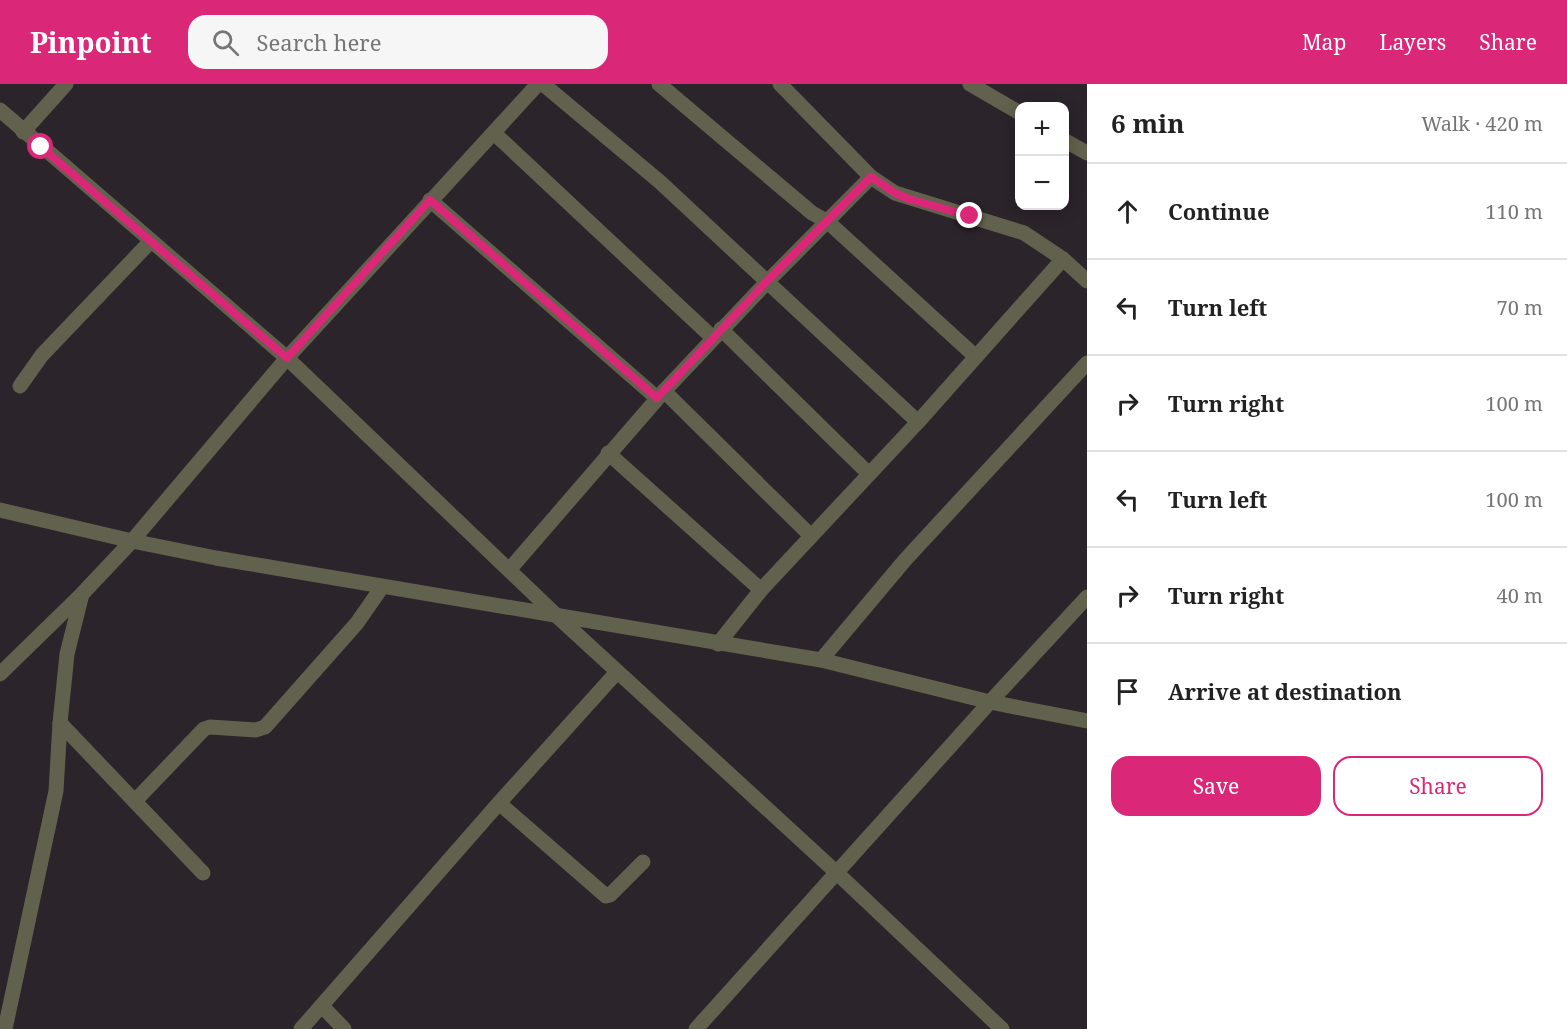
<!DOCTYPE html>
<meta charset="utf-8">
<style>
body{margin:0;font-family:"Noto Serif",serif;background:#f6f6f6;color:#222}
.controls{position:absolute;right:18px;top:18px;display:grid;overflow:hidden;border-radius:12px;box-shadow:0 3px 15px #0003}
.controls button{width:54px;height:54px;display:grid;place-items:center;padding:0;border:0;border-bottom:2px solid #e0e0e0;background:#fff;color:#222;font:30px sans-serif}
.stop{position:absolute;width:18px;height:18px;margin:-14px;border:4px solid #db2777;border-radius:50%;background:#fff}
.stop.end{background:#db2777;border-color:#fff;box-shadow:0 2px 6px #0008}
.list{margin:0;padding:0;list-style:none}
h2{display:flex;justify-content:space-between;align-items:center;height:78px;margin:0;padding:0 24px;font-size:26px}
h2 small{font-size:20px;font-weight:400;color:#767676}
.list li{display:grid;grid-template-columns:39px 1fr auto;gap:18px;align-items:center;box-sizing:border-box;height:96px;padding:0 24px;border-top:2px solid #e0e0e0}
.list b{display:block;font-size:22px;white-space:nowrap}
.list em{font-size:20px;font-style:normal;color:#767676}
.actions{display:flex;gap:12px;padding:18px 24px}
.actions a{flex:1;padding:14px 0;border:2px solid #db2777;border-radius:18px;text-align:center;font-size:21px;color:#db2777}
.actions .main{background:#db2777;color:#fff}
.icon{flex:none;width:33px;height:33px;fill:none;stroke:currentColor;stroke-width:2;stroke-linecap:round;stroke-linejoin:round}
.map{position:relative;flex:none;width:1087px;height:945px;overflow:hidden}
header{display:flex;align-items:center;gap:36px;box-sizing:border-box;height:84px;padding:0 30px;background:#db2777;color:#fff}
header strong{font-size:28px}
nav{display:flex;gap:33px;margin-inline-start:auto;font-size:21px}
.search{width:420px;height:54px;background:#f6f6f6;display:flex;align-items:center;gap:15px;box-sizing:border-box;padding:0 21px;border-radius:18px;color:#767676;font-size:22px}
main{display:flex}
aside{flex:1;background:#fff}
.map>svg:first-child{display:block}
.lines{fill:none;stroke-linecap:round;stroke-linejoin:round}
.minor{stroke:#62614d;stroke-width:15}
.tertiary{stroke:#62614d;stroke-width:15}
.route{stroke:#db2777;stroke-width:8}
</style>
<header>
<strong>Pinpoint</strong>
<div class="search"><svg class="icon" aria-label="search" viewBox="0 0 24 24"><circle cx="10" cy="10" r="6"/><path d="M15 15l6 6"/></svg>Search here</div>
<nav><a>Map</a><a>Layers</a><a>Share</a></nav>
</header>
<main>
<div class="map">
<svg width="1087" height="945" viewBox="0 0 1087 945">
<rect width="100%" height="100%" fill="#2b242b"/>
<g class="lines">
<g class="minor">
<polyline points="538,0 287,274 558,533 837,789 1002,945"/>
<polyline points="543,0 660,98 918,338"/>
<polyline points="659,0 812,129 828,138 976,273"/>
<polyline points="780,0 871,93 895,109 1024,149 1063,175 1087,197"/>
<polyline points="970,0 1020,29"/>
<polyline points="23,48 66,0"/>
<polyline points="494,49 713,254"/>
<polyline points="1064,56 1087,69"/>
<polyline points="430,116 657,314"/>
<polyline points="721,245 869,390"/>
<polyline points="20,302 42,271 150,158"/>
<polyline points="664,307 811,452"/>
<polyline points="608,369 761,506"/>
<polyline points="0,426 132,457 216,474 821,576 990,618 1087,637"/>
<polyline points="509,486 664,307 768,197 871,93"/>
<polyline points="718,560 761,506 918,338 1063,175"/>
<polyline points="821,576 905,476 1087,279"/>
<polyline points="60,639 203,789"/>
<polyline points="135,717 204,645 210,643 256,646 265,643 357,539 382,503"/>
<polyline points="499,719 606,812 610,811 643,778"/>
<polyline points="322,922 344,945"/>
<polyline points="5,945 56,707 60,639 67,570 82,510"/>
<polyline points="301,945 499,719 617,588"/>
<polyline points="696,945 990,618 1087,513"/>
</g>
<polyline class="tertiary" points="0,26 287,274 132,457 82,510 0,590"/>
</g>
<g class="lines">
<polyline class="route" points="41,63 287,274 430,116 657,314 768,196 871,93 895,109 909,115 970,132"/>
</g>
</svg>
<div class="controls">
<button>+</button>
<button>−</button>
</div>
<div class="stop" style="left:41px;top:63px"></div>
<div class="stop end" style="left:970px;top:132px"></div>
</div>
<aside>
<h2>6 min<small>Walk · 420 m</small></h2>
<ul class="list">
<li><svg class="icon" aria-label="ahead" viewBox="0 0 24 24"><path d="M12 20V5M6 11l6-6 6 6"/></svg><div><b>Continue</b></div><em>110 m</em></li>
<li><svg class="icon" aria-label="left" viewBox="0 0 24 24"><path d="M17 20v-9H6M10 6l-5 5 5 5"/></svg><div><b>Turn left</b></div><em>70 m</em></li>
<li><svg class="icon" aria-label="right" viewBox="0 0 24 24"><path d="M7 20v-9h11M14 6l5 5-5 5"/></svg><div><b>Turn right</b></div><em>100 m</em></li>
<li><svg class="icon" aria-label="left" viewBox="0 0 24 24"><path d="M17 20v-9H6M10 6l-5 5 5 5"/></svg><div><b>Turn left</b></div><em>100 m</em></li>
<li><svg class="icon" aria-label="right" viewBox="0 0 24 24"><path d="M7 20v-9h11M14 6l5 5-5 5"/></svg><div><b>Turn right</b></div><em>40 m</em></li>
<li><svg class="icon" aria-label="arrive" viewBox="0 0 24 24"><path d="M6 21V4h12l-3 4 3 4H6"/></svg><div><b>Arrive at destination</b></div></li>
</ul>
<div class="actions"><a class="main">Save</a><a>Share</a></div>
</aside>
</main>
